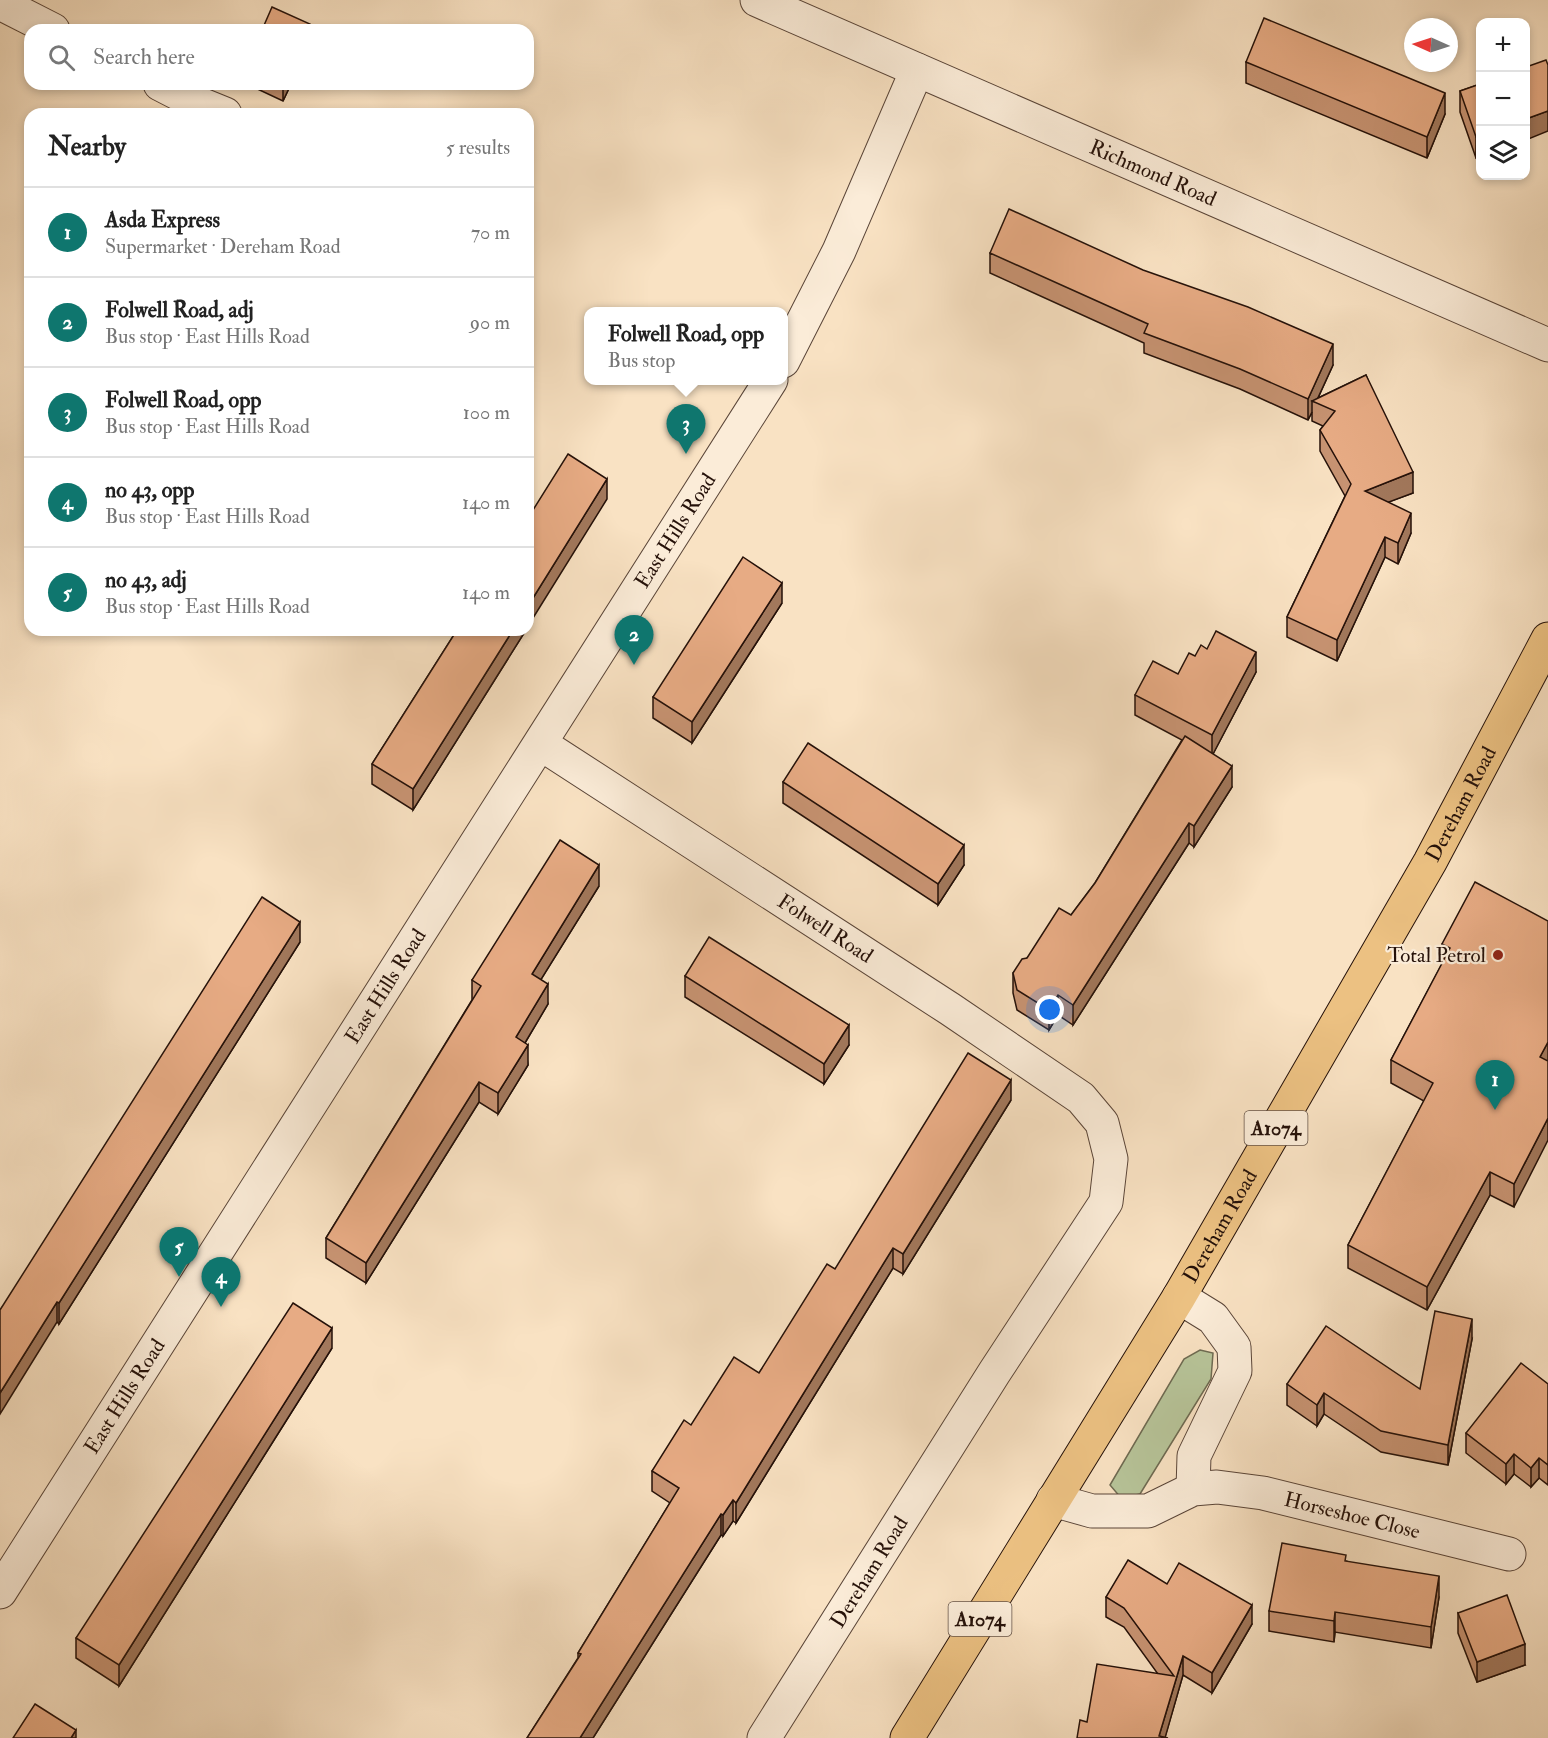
<!DOCTYPE html>
<meta charset="utf-8">
<style>
body{margin:0;font-family:"IM FELL Double Pica",serif;background:#f2f2f2;color:#222}
.controls{position:absolute;right:18px;top:18px;display:grid;overflow:hidden;border-radius:12px;box-shadow:0 3px 9px #0003}
.controls button{width:54px;height:54px;display:grid;place-items:center;padding:0;border:0;border-bottom:2px solid #e0e0e0;background:#fff;color:#222;font:30px sans-serif}
.compass{position:absolute;left:1404px;top:18px;width:54px;height:54px;border-radius:50%;background:#fff;box-shadow:0 3px 9px #0003;rotate:273deg}
.you{position:absolute;left:1050px;top:1010px;width:21px;height:21px;margin:-15px;border:4px solid #fff;border-radius:50%;background:#1a73e8;box-shadow:0 0 0 9px #1a73e833}
.badge{display:grid;place-items:center;width:39px;height:39px;border-radius:50%;background:#0f766e;color:#fff;font-size:20px;font-weight:700}
.pin{position:absolute;translate:-50% -50px;filter:drop-shadow(0 2px 3px #0008)}
.pin::after{content:'';position:absolute;top:32px;width:21px;height:18px;background:inherit;clip-path:polygon(0 0,100% 0,50% 100%)}
.popup{position:absolute;left:584px;top:307px;width:204px;height:78px;box-sizing:border-box;display:grid;place-content:center;border-radius:12px;background:#fff;filter:drop-shadow(0 2px 4px #0005);font-size:20px;white-space:nowrap;color:#767676}
.popup b{font-size:22px;color:#222}
.popup::after{content:'';position:absolute;left:50%;top:100%;margin-left:-12px;border:12px solid transparent;border-top-color:#fff}
.list{margin:0;padding:0;list-style:none}
h2{display:flex;justify-content:space-between;align-items:center;height:78px;margin:0;padding:0 24px;font-size:26px}
h2 small{font-size:20px;font-weight:400;color:#767676}
.list li{display:grid;grid-template-columns:39px 1fr auto;gap:18px;align-items:center;box-sizing:border-box;height:90px;padding:0 24px;border-top:2px solid #e0e0e0}
.list b{display:block;font-size:22px;white-space:nowrap}
.list p{margin:0;font-size:20px;white-space:nowrap;color:#767676}
.list em{font-size:20px;font-style:normal;color:#767676}
.icon{flex:none;width:33px;height:33px;fill:none;stroke:currentColor;stroke-width:2;stroke-linecap:round;stroke-linejoin:round}
.map{position:relative;flex:none;width:1548px;height:1738px;overflow:hidden}
.search{position:absolute;background:#fff;box-shadow:0 3px 9px #0003;left:24px;top:24px;width:510px;height:66px;display:flex;align-items:center;gap:15px;box-sizing:border-box;padding:0 21px;border-radius:18px;color:#767676;font-size:22px}
.panel{position:absolute;background:#fff;box-shadow:0 3px 9px #0003;left:24px;top:108px;width:510px;height:528px;border-radius:18px}
.map>svg:first-child{display:block}
.green{fill:#b7c499;stroke:#6e6a51;stroke-width:1.5}
.lines{fill:none;stroke-linecap:round;stroke-linejoin:round}
.minor-casing{stroke:#5a4538;stroke-width:35}
.trunk-casing{stroke:#251109;stroke-width:35}
.minor{stroke:#fbecd8;stroke-width:33}
.trunk{stroke:#ecc182;stroke-width:33}
.wall{fill:#c79372;stroke:#251109;stroke-width:1.5}
.shaded-wall{fill:#a2785c;stroke:#251109;stroke-width:1.5}
.building{fill:#e7ab84;stroke:#251109;stroke-width:1.5}
.poi-dot{fill:#8f2418;stroke:#fbecd8;stroke-width:2}
.labels{text-anchor:middle;stroke-width:4.5;stroke-linejoin:round;paint-order:stroke}
.shield{fill:#fbecd8;stroke:#655347;stroke-width:1.5}
.shield-label{font-size:20px;font-weight:bold;fill:#251109}
.street-label{font-size:21px;fill:#251109;stroke:#fbecd8}
.poi-label{font-size:21px;fill:#251109;stroke:#fbecd8;text-anchor:end}
</style>
<div class="map">
<svg width="1548" height="1738" viewBox="0 0 1548 1738">
<rect width="100%" height="100%" fill="#f9e2c3"/>
<filter id="stains"><feTurbulence type="fractalNoise" baseFrequency=".00333" numOctaves="4"/><feColorMatrix values="0 0 0 0 .2 0 0 0 0 .09 0 0 0 0 .02 0 0 0 .5 -.17"/></filter>
<radialGradient id="worn" r=".72"><stop offset=".6" stop-color="#630" stop-opacity="0"/><stop offset="1" stop-color="#630" stop-opacity=".3"/></radialGradient>
<polygon class="green" points="1200,1350 1213,1353 1211,1379 1140,1494 1121,1498 1110,1485 1184,1359"/>
<g class="lines">
<defs>
<g id="minor">
<path id="s1" d="M757,0l791,345"/>
<polyline points="0,3 53,30"/>
<polyline points="160,84 193,101 187,114"/>
<polyline points="193,101 225,114"/>
<polyline points="783,361 839,251 917,70"/>
<path id="s2" d="M541,744l409,265 131,89 21,25 9,36 -5,43 -112,171 -230,365"/>
<polyline points="1179,1297 1213,1318 1234,1347 1235,1371 1194,1456 1193,1489"/>
<path id="s3" d="M1053,1500l39,11h56l45,-22 24,-2 46,6 246,61"/>
<path id="s4" d="M0,1592l771,-1212"/>
</g>
<g id="trunk">
<path id="s5" d="M907,1738l272,-441 251,-435 118,-223"/>
</g>
</defs>
<use href="#minor" class="minor-casing"/>
<use href="#trunk" class="trunk-casing"/>
<use href="#minor" class="minor"/>
<use href="#trunk" class="trunk"/>
</g>
<g class="wall">
<polygon points="1246,62 1445,114 1427,158 1246,83"/>
<polygon points="247,84 291,84 283,101"/>
<polygon points="1480,84 1476,158 1460,112 1460,91"/>
<polygon points="990,253 1333,365 1318,398 1366,375 1413,493 1388,502 1411,533 1398,564 1385,557 1337,661 1287,637 1287,617 1345,496 1320,451 1320,430 1323,426 1312,421 1312,412 1308,420 1240,389 1144,353 1144,343 990,273"/>
<polygon points="782,603 692,743 653,718 653,697"/>
<polygon points="457,630 526,630 413,810 372,784 372,764"/>
<polygon points="1195,656 1256,672 1213,754 1232,787 1194,847 1189,843 1073,1025 1058,1015 1049,1030 1017,1010 1013,993 1013,973 1027,958 1071,915 1095,883 1182,740 1135,715 1135,695 1178,674"/>
<polygon points="783,782 964,865 938,905 783,803"/>
<polygon points="599,886 541,979 548,1004 525,1043 528,1065 498,1114 479,1102 366,1283 326,1258 326,1238 472,1000 472,980"/>
<polygon points="1548,921 1514,1207 1490,1195 1427,1310 1348,1268 1348,1245 1424,1101 1391,1083 1391,1060 1442,964 1442,944"/>
<polygon points="300,942 59,1324 57,1322 0,1310"/>
<polygon points="685,976 849,1045 824,1084 685,997"/>
<polygon points="1011,1100 903,1274 893,1268 736,1523 733,1521 723,1536 721,1535 593,1738 527,1738 578,1658 578,1653 670,1503 652,1491 652,1471 691,1425 759,1373 835,1269"/>
<polygon points="1472,1339 1448,1465 1381,1452 1324,1414 1317,1426 1287,1405 1287,1384 1420,1389"/>
<polygon points="332,1348 119,1686 76,1658 76,1638"/>
<polygon points="1548,1384 1548,1485 1539,1478 1531,1487 1514,1474 1506,1484 1466,1453 1466,1433"/>
<polygon points="1346,1561 1439,1597 1431,1648 1335,1632 1334,1642 1269,1631 1269,1611"/>
<polygon points="1167,1584 1252,1624 1212,1693 1183,1675 1165,1737 1087,1722 1158,1674 1124,1627 1106,1617 1106,1597"/>
<polygon points="1458,1613 1525,1665 1477,1682 1458,1633"/>
</g>
<g class="shaded-wall">
<polygon points="283,84 291,84 283,101"/>
<polygon points="1445,93 1445,114 1427,158 1427,137"/>
<polygon points="1548,111 1548,131 1526,140 1526,119"/>
<polygon points="1480,135 1480,156 1476,158 1476,137"/>
<polygon points="1333,344 1333,365 1316,402 1312,401 1312,412 1308,420 1308,399"/>
<polygon points="1413,472 1413,493 1365,511 1365,491"/>
<polygon points="607,479 607,499 528,626 528,606"/>
<polygon points="1411,513 1411,533 1398,564 1398,543"/>
<polygon points="1385,537 1385,557 1337,661 1337,640"/>
<polygon points="782,583 782,603 692,743 692,722"/>
<polygon points="513,630 526,630 413,810 413,789"/>
<polygon points="1256,652 1256,672 1212,756 1212,735"/>
<polygon points="1232,766 1232,787 1194,847 1194,826"/>
<polygon points="1189,823 1189,843 1073,1025 1073,1005"/>
<polygon points="964,845 964,865 938,905 938,884"/>
<polygon points="599,865 599,886 532,994 532,974"/>
<polygon points="300,922 300,942 59,1324 59,1303"/>
<polygon points="548,984 548,1004 516,1058 516,1037"/>
<polygon points="1058,995 1058,1015 1049,1030 1049,1010"/>
<polygon points="849,1025 849,1045 824,1084 824,1064"/>
<polygon points="1548,1042 1548,1065 1540,1057"/>
<polygon points="528,1045 528,1065 498,1114 498,1093"/>
<polygon points="1011,1080 1011,1100 903,1274 903,1254"/>
<polygon points="479,1082 479,1102 366,1283 366,1263"/>
<polygon points="1548,1118 1548,1140 1514,1207 1514,1184"/>
<polygon points="1490,1172 1490,1195 1427,1310 1427,1287"/>
<polygon points="893,1248 893,1268 736,1523 736,1503"/>
<polygon points="57,1302 57,1322 0,1414 0,1393"/>
<polygon points="1472,1319 1472,1339 1448,1465 1448,1445"/>
<polygon points="332,1328 332,1348 119,1686 119,1665"/>
<polygon points="1324,1393 1324,1414 1317,1426 1317,1405"/>
<polygon points="1514,1454 1514,1474 1506,1484 1506,1464"/>
<polygon points="1539,1458 1539,1478 1531,1487 1531,1468"/>
<polygon points="733,1500 733,1521 723,1536 723,1515"/>
<polygon points="721,1514 721,1535 593,1738 580,1738"/>
<polygon points="1439,1576 1439,1597 1431,1648 1431,1627"/>
<polygon points="1252,1605 1252,1624 1212,1693 1212,1673"/>
<polygon points="1335,1612 1335,1632 1334,1642 1334,1621"/>
<polygon points="1525,1644 1525,1665 1477,1682 1477,1662"/>
<polygon points="1183,1656 1183,1675 1165,1738 1159,1736"/>
<polygon points="76,1730 76,1738 71,1738"/>
</g>
<g class="building">
<polygon points="272,7 310,24 307,30 262,30"/>
<polygon points="1264,18 1445,93 1427,137 1246,62"/>
<polygon points="1546,60 1548,65 1548,111 1526,119 1526,67"/>
<polygon points="1480,84 1480,135 1476,137 1460,91"/>
<polygon points="1009,209 1143,270 1248,307 1333,344 1308,399 1240,369 1144,333 1148,324 990,253"/>
<polygon points="1366,375 1413,472 1365,491 1411,513 1398,543 1385,537 1337,640 1287,617 1351,484 1320,430 1335,411 1312,401"/>
<polygon points="568,454 607,479 528,606 528,518"/>
<polygon points="743,557 782,583 692,722 653,697"/>
<polygon points="457,630 513,630 413,789 372,764"/>
<polygon points="1216,631 1256,652 1212,735 1135,695 1153,661 1178,674 1189,653 1195,656 1201,645 1207,649"/>
<polygon points="1185,736 1232,766 1194,826 1189,823 1073,1005 1058,995 1049,1010 1017,990 1013,973 1022,959 1027,958 1059,908 1071,915 1095,883"/>
<polygon points="808,743 964,845 938,884 783,782"/>
<polygon points="560,840 599,865 532,974 548,984 516,1037 528,1045 498,1093 479,1082 366,1263 326,1238 481,986 472,980"/>
<polygon points="1475,882 1548,921 1548,1042 1540,1057 1548,1061 1548,1118 1514,1184 1490,1172 1427,1287 1348,1245 1433,1083 1391,1060 1450,948 1442,944"/>
<polygon points="262,897 300,922 59,1303 57,1302 0,1393 0,1310"/>
<polygon points="709,937 849,1025 824,1064 685,976"/>
<polygon points="968,1053 1011,1080 903,1254 893,1248 736,1503 733,1500 723,1515 721,1514 580,1738 527,1738 581,1654 578,1653 679,1488 652,1471 684,1420 691,1425 734,1357 759,1373 827,1264 835,1269"/>
<polygon points="293,1303 332,1328 119,1665 76,1638"/>
<polygon points="1435,1311 1472,1319 1448,1445 1381,1431 1324,1393 1317,1405 1287,1384 1326,1326 1420,1389"/>
<polygon points="1521,1363 1548,1384 1548,1465 1539,1458 1531,1468 1514,1454 1506,1464 1466,1433"/>
<polygon points="1282,1543 1346,1555 1345,1561 1439,1576 1431,1627 1335,1612 1334,1621 1269,1611"/>
<polygon points="1128,1560 1167,1584 1179,1563 1252,1605 1212,1673 1183,1656 1159,1736 1168,1738 1077,1738 1080,1720 1087,1722 1097,1664 1174,1676 1124,1608 1106,1597"/>
<polygon points="1507,1595 1525,1644 1477,1662 1458,1613"/>
<polygon points="35,1704 76,1730 71,1738 13,1738"/>
</g>
<circle class="poi-dot" cx="1498" cy="955" r="6"/>
<g class="labels">
<g class="shield">
<rect x="1244.5" y="1111" width="63" height="34" rx="4.5"/>
<rect x="948.5" y="1602" width="63" height="34" rx="4.5"/>
</g>
<g class="shield-label">
<text x="1276" y="1135">A1074</text>
<text x="980" y="1626">A1074</text>
</g>
<g class="street-label">
<text dy="7" stroke="none"><textPath href="#s1" startOffset="432">Richmond Road</textPath></text>
<text dy="7" stroke="none"><textPath href="#s4" startOffset="1258">East Hills Road</textPath></text>
<text dy="7" stroke="none"><textPath href="#s5" startOffset="1086">Dereham Road</textPath></text>
<text dy="7" stroke="none"><textPath href="#s2" startOffset="339">Folwell Road</textPath></text>
<text dy="7" stroke="none"><textPath href="#s4" startOffset="718">East Hills Road</textPath></text>
<text dy="7" stroke="none"><textPath href="#s5" startOffset="600">Dereham Road</textPath></text>
<text dy="7" stroke="none"><textPath href="#s4" startOffset="232">East Hills Road</textPath></text>
<text dy="7" stroke="none"><textPath href="#s3" startOffset="309">Horseshoe Close</textPath></text>
<text transform="translate(869 1572) rotate(-58)" y="7">Dereham Road</text>
</g>
<g class="poi-label">
<text x="1486" y="962">Total Petrol</text>
</g>
</g>
<rect width="100%" height="100%" filter="url(#stains)"/>
<rect width="100%" height="100%" fill="url(#worn)"/>
</svg>
<div class="controls">
<button>+</button>
<button>−</button>
<button><svg class="icon" aria-label="layers" viewBox="0 0 24 24"><path d="M12 4l9 5-9 5-9-5zM3 14l9 5 9-5"/></svg></button>
</div>
<svg class="compass" viewBox="-18 -18 36 36"><path d="M0-13l5 13h-10z" fill="#e53935"/><path d="M0 13l5-13h-10z" fill="#767676"/></svg>
<div class="you"></div>
<div class="pin badge" style="left:1495px;top:1110px">1</div>
<div class="pin badge" style="left:634px;top:665px">2</div>
<div class="pin badge" style="left:686px;top:454px">3</div>
<div class="popup"><b>Folwell Road, opp</b>Bus stop</div>
<div class="pin badge" style="left:221px;top:1307px">4</div>
<div class="pin badge" style="left:179px;top:1277px">5</div>
<div class="search"><svg class="icon" aria-label="search" viewBox="0 0 24 24"><circle cx="10" cy="10" r="6"/><path d="M15 15l6 6"/></svg>Search here</div>
<section class="panel">
<h2>Nearby<small>5 results</small></h2>
<ul class="list">
<li><span class="badge">1</span><div><b>Asda Express</b><p>Supermarket · Dereham Road</p></div><em>70 m</em></li>
<li><span class="badge">2</span><div><b>Folwell Road, adj</b><p>Bus stop · East Hills Road</p></div><em>90 m</em></li>
<li><span class="badge">3</span><div><b>Folwell Road, opp</b><p>Bus stop · East Hills Road</p></div><em>100 m</em></li>
<li><span class="badge">4</span><div><b>no 43, opp</b><p>Bus stop · East Hills Road</p></div><em>140 m</em></li>
<li><span class="badge">5</span><div><b>no 43, adj</b><p>Bus stop · East Hills Road</p></div><em>140 m</em></li>
</ul>
</section>
</div>
